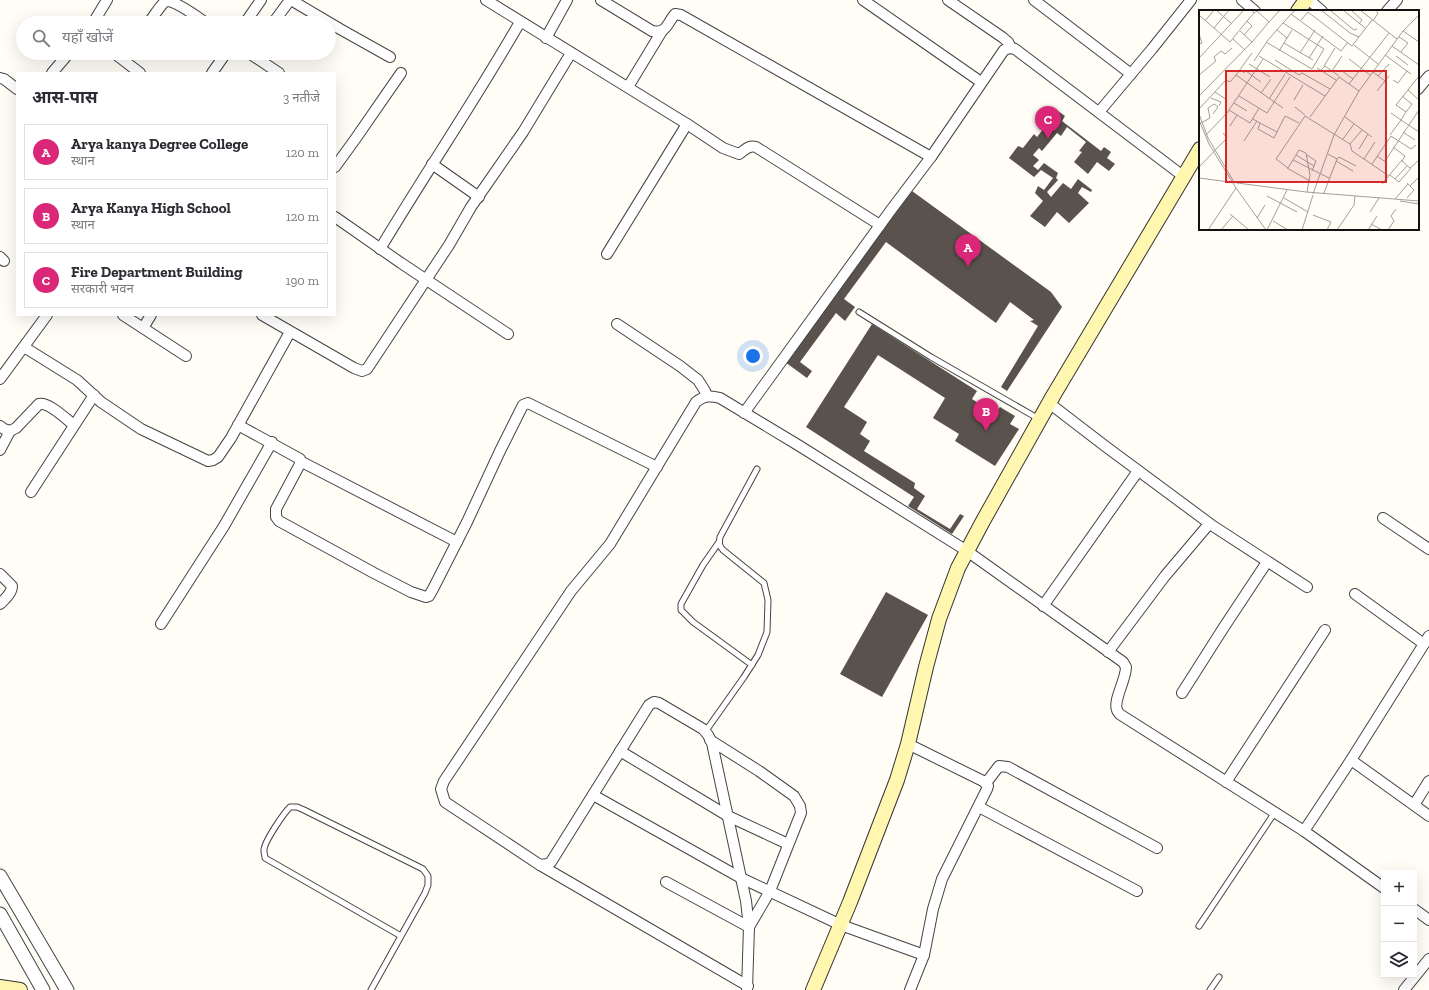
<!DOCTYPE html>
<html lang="hi">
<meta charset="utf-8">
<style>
body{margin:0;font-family:"Zilla Slab","Noto Sans Devanagari",serif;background:#f2f2f3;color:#2b2b33}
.controls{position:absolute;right:12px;bottom:12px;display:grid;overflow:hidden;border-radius:0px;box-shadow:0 4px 16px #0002}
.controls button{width:36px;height:36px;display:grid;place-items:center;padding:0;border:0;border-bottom:1px solid #e1e1e2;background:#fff;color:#2b2b33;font:20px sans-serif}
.you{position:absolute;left:753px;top:356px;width:14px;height:14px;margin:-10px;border:3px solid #fff;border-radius:50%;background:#1a73e8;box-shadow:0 0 0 6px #1a73e833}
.badge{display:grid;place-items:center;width:26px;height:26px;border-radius:50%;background:#db2777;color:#fff;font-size:13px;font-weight:700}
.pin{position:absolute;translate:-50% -33px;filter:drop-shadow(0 1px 2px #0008)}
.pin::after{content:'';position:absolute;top:21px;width:14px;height:12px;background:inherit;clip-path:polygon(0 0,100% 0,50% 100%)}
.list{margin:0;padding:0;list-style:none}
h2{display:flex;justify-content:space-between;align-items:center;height:52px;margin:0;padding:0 16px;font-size:17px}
h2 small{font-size:13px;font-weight:400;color:#7c7c81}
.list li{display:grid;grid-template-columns:26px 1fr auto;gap:12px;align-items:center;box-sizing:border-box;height:56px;margin:0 8px 8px;padding:0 8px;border:1px solid #e1e1e2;border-radius:0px}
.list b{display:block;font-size:15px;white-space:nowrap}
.list p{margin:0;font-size:13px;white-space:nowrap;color:#7c7c81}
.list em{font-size:13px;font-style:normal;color:#7c7c81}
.icon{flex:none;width:22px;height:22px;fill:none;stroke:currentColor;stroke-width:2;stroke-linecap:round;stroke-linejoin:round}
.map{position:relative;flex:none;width:1429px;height:990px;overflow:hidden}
.search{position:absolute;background:#fff;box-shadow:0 4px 16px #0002;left:16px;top:16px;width:320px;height:44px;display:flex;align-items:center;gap:10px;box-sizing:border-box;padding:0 14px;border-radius:22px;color:#7c7c81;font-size:15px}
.panel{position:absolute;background:#fff;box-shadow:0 4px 16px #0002;left:16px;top:72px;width:320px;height:244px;border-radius:0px}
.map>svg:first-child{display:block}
.building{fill:#5a524d}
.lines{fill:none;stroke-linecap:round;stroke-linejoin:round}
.service-casing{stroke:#444;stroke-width:7}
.minor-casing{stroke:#444;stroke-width:12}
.tertiary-casing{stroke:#444;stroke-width:15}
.secondary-casing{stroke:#333;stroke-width:16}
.service{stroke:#fff;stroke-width:5}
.minor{stroke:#fff;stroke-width:10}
.tertiary{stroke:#fff;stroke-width:13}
.secondary{stroke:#fff6b0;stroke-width:14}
.inset-road{fill:none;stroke:#a09f9a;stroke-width:1}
.view{fill:#d62828;fill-opacity:0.15;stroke:#d62828;stroke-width:2}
.inset-edge{fill:none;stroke:#111;stroke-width:2}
</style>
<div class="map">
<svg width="1429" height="990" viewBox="0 0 1429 990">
<rect width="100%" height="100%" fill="#fffdf5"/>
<g class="building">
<polygon points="1052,107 1065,116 1062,121 1101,151 1104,147 1111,152 1107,158 1115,164 1109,171 1097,162 1088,174 1074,162 1082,152 1079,151 1086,142 1067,127 1061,136 1057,133 1042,151 1039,148 1033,155 1039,160 1033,166 1038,170 1044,163 1058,173 1056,178 1058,180 1047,192 1051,197 1063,183 1071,189 1078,179 1092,190 1091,192 1082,187 1078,193 1089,203 1069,223 1057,212 1045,227 1030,216 1043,201 1035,193 1038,186 1044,190 1053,178 1041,170 1034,177 1009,158 1018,146 1023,148 1034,134 1037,137 1044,128 1046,129 1051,122 1044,117"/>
<polygon points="912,191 1051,292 1062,307 1007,391 1001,387 1038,326 1030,321 1034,320 1010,302 996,323 886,242 844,299 855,307 845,321 836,313 800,362 812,371 807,378 778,357 887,209 894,215"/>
<polygon points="872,324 977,391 972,399 995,414 1000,407 1015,416 1010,424 1019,429 995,466 955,441 959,434 933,418 945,398 878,355 844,407 867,422 860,434 870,441 864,451 915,483 914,488 925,496 917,509 950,529 960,514 964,516 952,534 908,506 914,497 806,427"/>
<polygon points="886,592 928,615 882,697 840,674"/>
</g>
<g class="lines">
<defs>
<g id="service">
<polyline points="859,312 931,357 1039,419"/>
<polyline points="719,542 703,565 681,604 681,610 693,622 752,665"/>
<path d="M705,732l39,-55 14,-22 9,-23 1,-32 -4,-17 -41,-33c-4,-4 -4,-7 -3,-13l37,-68"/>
<polyline points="1199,926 1275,812"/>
<path d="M371,990l54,-97 3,-8v-9l-5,-7 -12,-6 -107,-53 -7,-3h-7c-6,6 -27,36 -26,44 0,3 1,4 1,7l136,78"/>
<polyline points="1210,990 1219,977"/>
</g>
<g id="minor">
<polyline points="291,0 340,29 390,57"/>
<path d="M486,0l201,124 36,24 16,6c6,-4 9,-9 17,-7l124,78"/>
<path d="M601,0l51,31c15,3 15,-8 23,-17l6,1 250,142"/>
<polyline points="863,0 981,82"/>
<polyline points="948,0 1002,37 1008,42 1011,48"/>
<polyline points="1034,0 1131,74"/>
<polyline points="1242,0 1255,11"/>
<polyline points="1309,0 1322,11"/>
<polyline points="1387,11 1397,0"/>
<path d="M150,21c4,-5 11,-17 16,-20 9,-1 33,17 40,22"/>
<polyline points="93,23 107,0"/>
<polyline points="245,23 261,0"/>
<polyline points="273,23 290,0"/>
<polyline points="546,38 567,0"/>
<polyline points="114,53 140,73"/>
<polyline points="249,53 279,73"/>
<polyline points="52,73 69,53"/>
<polyline points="212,73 226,53"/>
<polyline points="0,78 4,79 17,89"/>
<polyline points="628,87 662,31"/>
<polyline points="1418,89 1429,76"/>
<polyline points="1099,112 1152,49 1191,0"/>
<polyline points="432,164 479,197"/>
<polyline points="335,167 356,138 401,73"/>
<polyline points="335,217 401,263 508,334"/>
<path d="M380,249c46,-77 96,-150 140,-227"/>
<polyline points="607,254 687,124"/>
<polyline points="0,257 4,261"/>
<polyline points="123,315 186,356"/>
<polyline points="262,315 354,368 362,371 367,369 449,245 471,207 523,132 571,53"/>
<polyline points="617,324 680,366 698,380 705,391 707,396"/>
<polyline points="143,328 151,315"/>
<polyline points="24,347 77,380 101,402 141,429 208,461 213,460 218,457 231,438 290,332"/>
<polyline points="0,379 47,315"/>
<polyline points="1049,403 1105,446 1213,526 1307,587"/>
<polyline points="744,413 891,210 931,157 1004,50 1010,48 1015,49 1183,176"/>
<polyline points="238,425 300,459 300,464 276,509 276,517 279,521 374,573 411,592 426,597 429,596 433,589 467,522 500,451 523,405 528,403 657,467"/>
<path d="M0,426l4,3 6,2 6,-3 23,-24c10,-2 27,15 35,21"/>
<polyline points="0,450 10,431"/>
<polyline points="300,461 457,542"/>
<polyline points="31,492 94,395"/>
<polyline points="1383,518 1429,549"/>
<path d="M0,574l12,12c0,7 -7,13 -12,18"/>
<polyline points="1355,594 1424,644"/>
<polyline points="1043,606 1138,471"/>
<polyline points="161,624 224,526 272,442"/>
<polyline points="1108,652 1165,576 1209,524"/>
<polyline points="1182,693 1224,627 1267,562"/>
<polyline points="908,744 983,781 988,786 987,789 942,879 933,909 924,955 910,990"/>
<polyline points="620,751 728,816 788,844"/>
<polyline points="1351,760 1429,816"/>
<polyline points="1226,782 1325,630"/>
<polyline points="986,783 999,766 1008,767 1157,848"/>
<polyline points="593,795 741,878 841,925 924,955"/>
<polyline points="1414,805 1429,781"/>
<polyline points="979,807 1137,891"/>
<polyline points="1304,831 1351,760 1429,636"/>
<polyline points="540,865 748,986"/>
<polyline points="666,882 749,927 770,891 801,813 800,806 794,796 759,771 710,740"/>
<polyline points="1414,909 1429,920"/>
<path d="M747,990l2,-63 -3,-26 -34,-158 -4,-8 -5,-6 -44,-26 -5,-1 -5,3 -98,157 -3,2 -8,1 -95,-63 -4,-13 3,-8 127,-190 39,-47 86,-142c8,-6 13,-7 24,-4l78,47 169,106 156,111 3,5c0,13 -13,33 -9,43 1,2 2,4 4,5l183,116 80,57"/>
<polyline points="1404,990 1429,959"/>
</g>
<g id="tertiary">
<polyline points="0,876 67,990"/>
<polyline points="0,914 43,990"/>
</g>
<g id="secondary">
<polyline points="1298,11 1306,0"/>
<polyline points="0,987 20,990"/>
<polyline points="813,990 850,902 897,780 908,744 926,667 939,619 958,568 983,521 1053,396 1200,149"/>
</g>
</defs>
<use href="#service" class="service-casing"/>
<use href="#minor" class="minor-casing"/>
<use href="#tertiary" class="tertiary-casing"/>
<use href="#secondary" class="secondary-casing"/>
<use href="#service" class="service"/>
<use href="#minor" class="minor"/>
<use href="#tertiary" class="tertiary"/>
<use href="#secondary" class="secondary"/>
</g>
<g transform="translate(1199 10)">
<rect width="220" height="220" fill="#fffdf5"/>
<path class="inset-road" d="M17,0l16,14M122,0l29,23 9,4M144,0l22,18M161,0l37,29M132,1l23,19 3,-1M153,1l10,9 -3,4M55,3l3,-2 12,11 10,-11 4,-1M92,4l50,37 7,-9M0,5l31,27 17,-21M102,10l7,-8 44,34 20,-26M6,11l9,-11M174,11l5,-8 -2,-3M84,13l12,-13M15,18l15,-18M78,20l10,8M41,21l12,11 17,-20M204,21l16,11M0,24l3,9 -3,1M45,25l8,-9 -5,-5 7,-8 -2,-3M200,27l9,6 -7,9M34,29l12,11M85,33l29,17M155,35l24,19M193,36l27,19M80,41l13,-21M101,43l15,-23M186,45l26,19M60,46l66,40M197,46l12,9M0,48l45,-48M110,48l14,-22M150,49l21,16M76,50l24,15 3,-2 28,16M55,51l14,-21 15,-17 41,26 -12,20 -46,-27M50,54l21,13M125,56l11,-18M118,58l19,12M122,60l4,-4 14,10M133,61l10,-15M143,61l11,8M174,62l12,9M44,63l3,-2 15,11M0,65l17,-14 -2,-4 7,-6 4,3 7,-6M37,65l16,-22M179,66l11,-12M220,66l-11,14 11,10M194,70l5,3 9,-12M150,74l40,-51M209,80l-12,15 10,7 -5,8 18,12M178,81l12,-15M16,82l12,8M62,83l10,-14M0,86l53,-54M40,86l28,17 23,-36M203,86l10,8 -6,8M12,88l10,4 -2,4M70,89l16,-25M95,90l9,-15M35,93l13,8M96,97l10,8M0,99l27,-29 4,2 6,-7 47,33M30,100l21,13 9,-15M0,104l9,24 26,44M111,107l29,-40 20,14M146,107l27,20M54,109l7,4 -2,6 16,9 11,-22 14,7M0,110l10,24 27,44 -28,42M2,113l9,-5 -2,-10 6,-4 4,3 -5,7M61,113l17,9M31,116l7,-11M204,122l12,8M191,125l11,-15 -10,-7M6,126l22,-23 36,-54M144,129l11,-15M45,131l13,-20M151,134l12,-14M194,137l12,9 -3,5 8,7 9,-8M160,139l9,-15M97,145l18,11M108,145l9,6 -4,10M178,146l10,7M138,149l2,-2 17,9M165,149l11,-17M94,150l36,18M137,151l17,10M186,151l34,-51M173,154l19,-28 20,13 5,-4M0,157l28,-29 -4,-5M88,158l23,13M191,165l9,7 12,-14M0,168l107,14 113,9M196,169l12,-13M208,173l7,7 -7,8M183,174l20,-24M211,176l9,-9M37,178l30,42M108,182l3,-17 -4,-22 -7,-3 -11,18 -12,-9 29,-43 45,28 2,7 37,25M125,183l13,-34 -9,-5M114,184l21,-59 25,-44 44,-60 16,-16M68,186l30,16M85,188l24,14M196,189l13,-15M201,191l19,3M171,202l9,-14M31,204l19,16M114,205l18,7 -4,8M58,208l8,-13M74,211l15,9M172,214l11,6M22,220l12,-14M68,220l20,-40M103,220l11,-35M138,220l17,-25 1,-9M169,220l9,-14M189,220l6,-9 -3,-5 5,-7"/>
<path class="view" d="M27,61h160v111h-160z"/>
<rect width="220" height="220" class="inset-edge"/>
</g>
</svg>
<div class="controls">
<button>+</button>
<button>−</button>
<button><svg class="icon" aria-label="layers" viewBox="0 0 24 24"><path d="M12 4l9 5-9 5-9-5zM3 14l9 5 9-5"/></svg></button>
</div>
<div class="you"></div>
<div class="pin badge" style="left:968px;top:267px">A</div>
<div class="pin badge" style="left:986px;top:431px">B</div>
<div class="pin badge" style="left:1048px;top:139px">C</div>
<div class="search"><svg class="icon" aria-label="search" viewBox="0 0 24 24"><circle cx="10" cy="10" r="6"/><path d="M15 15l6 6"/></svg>यहाँ खोजें</div>
<section class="panel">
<h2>आस-पास<small>3 नतीजे</small></h2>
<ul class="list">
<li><span class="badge">A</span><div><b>Arya kanya Degree College</b><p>स्थान</p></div><em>120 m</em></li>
<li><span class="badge">B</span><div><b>Arya Kanya High School</b><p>स्थान</p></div><em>120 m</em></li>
<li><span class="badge">C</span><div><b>Fire Department Building</b><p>सरकारी भवन</p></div><em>190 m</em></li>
</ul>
</section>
</div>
